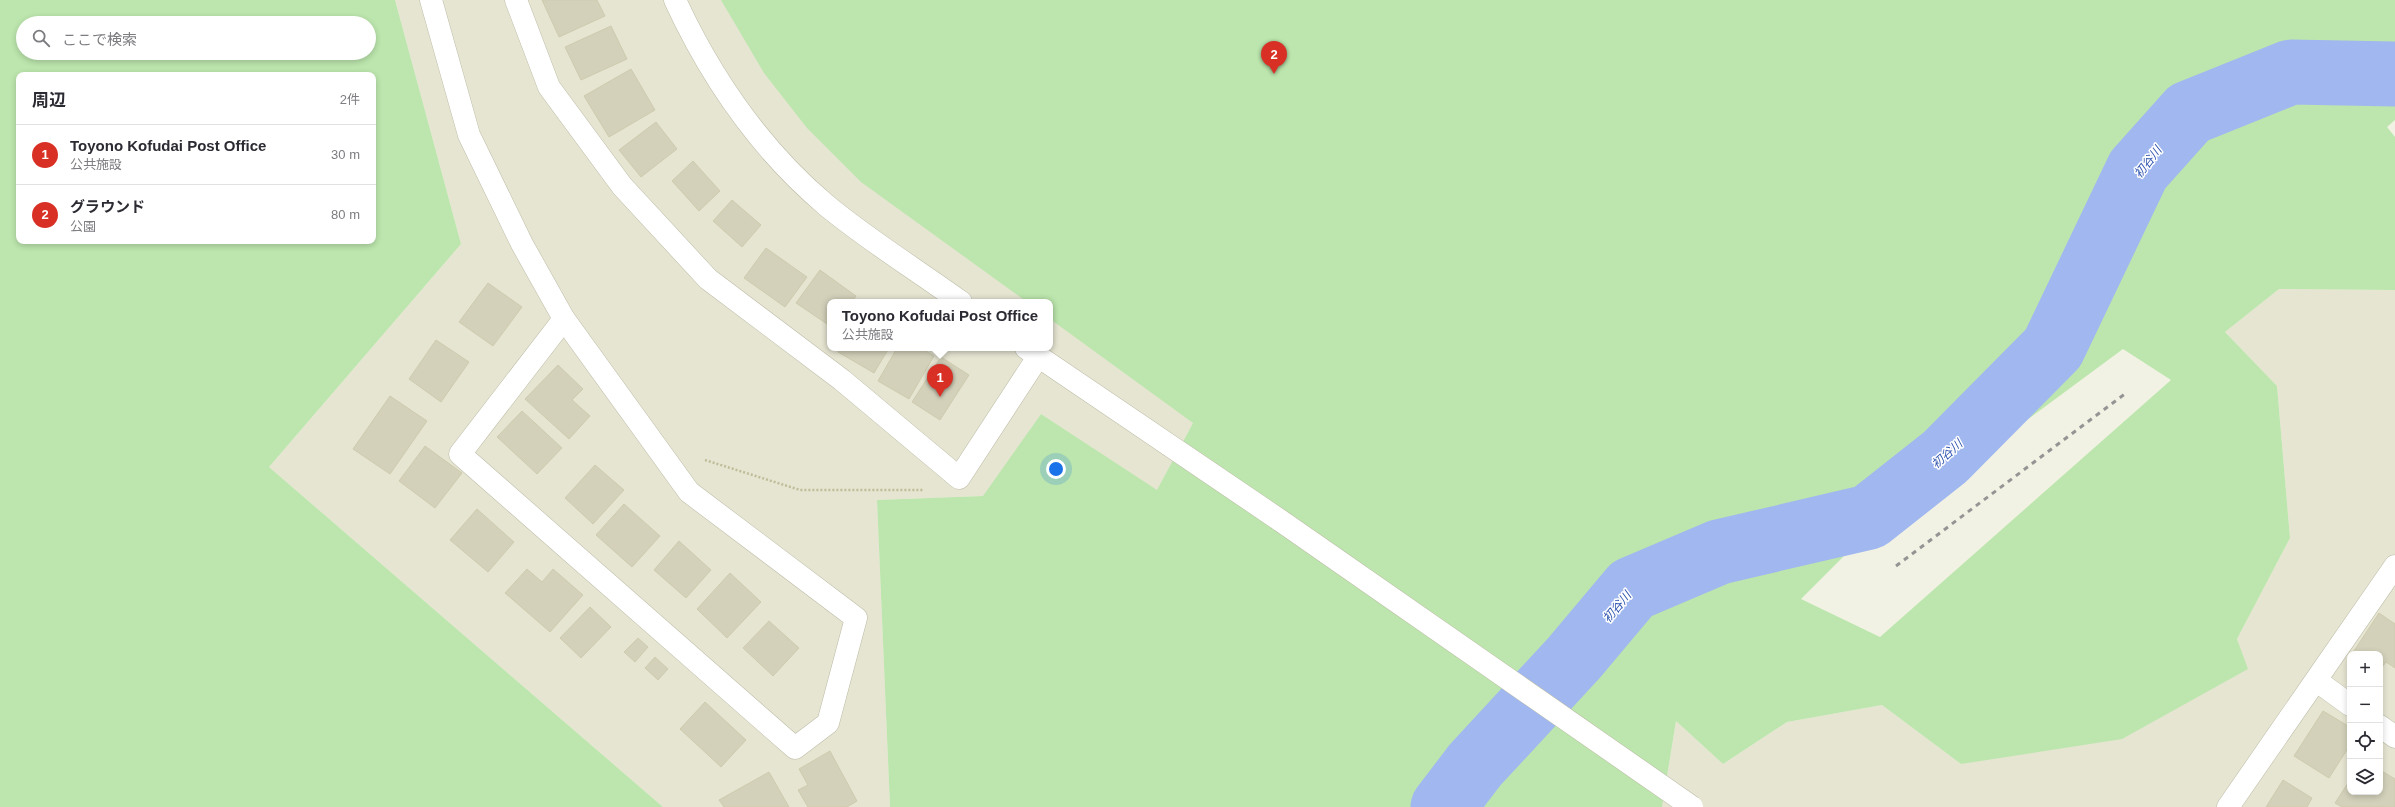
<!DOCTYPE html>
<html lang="ja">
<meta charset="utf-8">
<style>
body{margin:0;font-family:Arial,"Noto Sans JP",sans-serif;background:#f2f2f3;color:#2b2b33}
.controls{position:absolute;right:12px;bottom:12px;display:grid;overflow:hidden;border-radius:8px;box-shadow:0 2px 6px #0003}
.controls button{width:36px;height:36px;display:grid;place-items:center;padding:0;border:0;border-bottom:1px solid #e1e1e2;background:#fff;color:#2b2b33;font:20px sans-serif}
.you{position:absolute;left:1056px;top:469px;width:14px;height:14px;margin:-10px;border:3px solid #fff;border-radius:50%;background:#1a73e8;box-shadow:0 0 0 6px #1a73e833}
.badge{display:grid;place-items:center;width:26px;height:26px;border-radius:50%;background:#d93025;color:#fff;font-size:13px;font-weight:700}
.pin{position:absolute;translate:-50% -33px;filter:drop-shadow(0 1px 2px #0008)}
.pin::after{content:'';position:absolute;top:21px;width:14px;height:12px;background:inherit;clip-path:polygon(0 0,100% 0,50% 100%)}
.popup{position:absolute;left:827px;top:299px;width:226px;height:52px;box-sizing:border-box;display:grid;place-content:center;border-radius:8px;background:#fff;filter:drop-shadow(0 1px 3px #0005);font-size:13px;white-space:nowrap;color:#7c7c81}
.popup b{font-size:15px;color:#2b2b33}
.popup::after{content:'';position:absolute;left:50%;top:100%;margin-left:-8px;border:8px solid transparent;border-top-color:#fff}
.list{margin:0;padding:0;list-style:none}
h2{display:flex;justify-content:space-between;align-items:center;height:52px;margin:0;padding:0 16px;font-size:17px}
h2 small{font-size:13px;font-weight:400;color:#7c7c81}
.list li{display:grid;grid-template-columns:26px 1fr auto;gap:12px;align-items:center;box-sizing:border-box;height:60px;padding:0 16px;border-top:1px solid #e1e1e2}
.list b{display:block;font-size:15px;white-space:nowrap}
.list p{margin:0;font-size:13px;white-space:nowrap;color:#7c7c81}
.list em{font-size:13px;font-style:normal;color:#7c7c81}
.icon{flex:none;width:22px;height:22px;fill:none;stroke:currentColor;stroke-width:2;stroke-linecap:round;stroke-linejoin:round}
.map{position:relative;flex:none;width:2395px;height:807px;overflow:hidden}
.search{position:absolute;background:#fff;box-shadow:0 2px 6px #0003;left:16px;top:16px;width:360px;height:44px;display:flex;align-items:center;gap:10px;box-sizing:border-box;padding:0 14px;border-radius:22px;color:#7c7c81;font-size:15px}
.panel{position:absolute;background:#fff;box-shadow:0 2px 6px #0003;left:16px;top:72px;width:360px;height:172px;border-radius:8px}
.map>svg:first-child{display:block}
.residential{fill:#e6e5d2;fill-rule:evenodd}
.green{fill:#bce6ad;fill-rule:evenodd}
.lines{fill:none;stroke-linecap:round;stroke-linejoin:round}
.river{stroke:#a0b8ef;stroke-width:65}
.building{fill:#d3d1ba;stroke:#cecbad}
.minor-casing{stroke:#bdbca7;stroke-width:23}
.tertiary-casing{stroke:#bdbca7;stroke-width:23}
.path{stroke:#bfbc98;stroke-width:2.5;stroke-dasharray:2 2;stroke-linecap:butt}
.minor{stroke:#fff;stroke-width:22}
.tertiary{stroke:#fff;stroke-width:22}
.rail{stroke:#949494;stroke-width:3;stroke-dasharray:5 5;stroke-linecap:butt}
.tertiary-bridge-casing{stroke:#bdbca7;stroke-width:23;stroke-linecap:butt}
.tertiary-bridge{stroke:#fff;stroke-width:22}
.labels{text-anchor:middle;stroke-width:3;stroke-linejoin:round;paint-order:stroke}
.water-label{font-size:12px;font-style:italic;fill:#2f54af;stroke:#fff}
</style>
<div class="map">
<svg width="2395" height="807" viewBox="0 0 2395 807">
<rect width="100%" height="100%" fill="#f2f2e4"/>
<g class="residential">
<path d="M395,0h1072l-274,423 -36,68 -116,-77 -57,82 -107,4 13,307h-227l-394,-340 192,-223zM830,302h220v46h-220z"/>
<path d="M2279,289l116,1v517h-733l14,-86 47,43 64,-42 95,-17 79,59 286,-95 -10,-30 53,-101 -13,-152 -52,-54zM2350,654h30v138h-30z"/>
</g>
<g class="green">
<path d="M0,0h395l66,244 -192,223 394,340h-663zM23,23h346v30h-346zM19,75h354v166h-354z"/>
<path d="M721,0h1674v120l-8,7 8,10v153l-116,-1 -54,43 52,54 13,152 -53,101 11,30 -126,70 -161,25 -79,-59 -95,17 -64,42 -47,-43 -14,86h-772l-13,-307 106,-4 58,-82 116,76 36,-67 -143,-104v-17h-23l-166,-120 -54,-54 -43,-55zM2123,349l48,31 -291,257 -79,-38 46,-46z"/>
</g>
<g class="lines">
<polyline class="river" points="1443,807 1475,765 1574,658 1632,589 1719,552 1869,517 1945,457 2053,348 2138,170 2189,113 2291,72 2395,74"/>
</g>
<g class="building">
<polygon points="542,0 597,0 605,16 559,37"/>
<polygon points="611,26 627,59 581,80 565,47"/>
<polygon points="631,69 655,110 609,137 584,96"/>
<polygon points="656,122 677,149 641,177 619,150"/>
<polygon points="693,161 720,191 699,211 672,181"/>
<polygon points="732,200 761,225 742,247 713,221"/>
<polygon points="766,248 807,277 785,307 744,278"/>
<polygon points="820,270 856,296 852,302 830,302 830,326 796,303"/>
<polygon points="488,283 522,307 493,346 459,322"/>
<polygon points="436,340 469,362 441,402 409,379"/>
<polygon points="840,348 889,348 874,373 838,352"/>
<polygon points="897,348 921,348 934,356 909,399 878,381"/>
<polygon points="941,357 969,375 940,420 912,402"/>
<polygon points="558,365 583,389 572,400 590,416 569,439 525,399"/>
<polygon points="390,396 427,421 390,474 353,449"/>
<polygon points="522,411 562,448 537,474 497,437"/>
<polygon points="425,446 462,473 435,508 399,481"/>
<polygon points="595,465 624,490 593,524 565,498"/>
<polygon points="624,504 660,536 632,567 596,535"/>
<polygon points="477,509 514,542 488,572 450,540"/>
<polygon points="679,541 711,570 686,598 654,570"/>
<polygon points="527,569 542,582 553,569 583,595 550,632 505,593"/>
<polygon points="730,573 761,602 727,638 697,609"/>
<polygon points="590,607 611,627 581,658 560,638"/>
<polygon points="2379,613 2395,624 2395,668 2386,662 2380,670 2380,654 2352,654"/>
<polygon points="769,621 799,648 773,676 743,648"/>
<polygon points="638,638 648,647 635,662 624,652"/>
<polygon points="655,657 668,669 658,680 645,668"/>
<polygon points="705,702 746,740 721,767 680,729"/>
<polygon points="2323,711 2350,727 2350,745 2329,778 2294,756"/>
<polygon points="830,751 857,801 847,807 808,807 798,790 808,785 799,769"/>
<polygon points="2380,770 2395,779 2395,807 2342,807 2335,803 2350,780 2350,792 2380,792"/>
<polygon points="769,772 789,807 724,807 719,800"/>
<polygon points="2283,780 2312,798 2307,807 2266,807"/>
</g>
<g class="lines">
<defs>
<g id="minor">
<polyline points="431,0 469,135 522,244 564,319 689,492 856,618 828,723 795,748 460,454 564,319"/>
<polyline points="516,0 549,87 622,186 708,279 842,380 959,478 1038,357"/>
<polyline points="2317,681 2350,705"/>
<polyline points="2380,726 2395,737"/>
<polyline points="2228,807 2395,566"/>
</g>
<g id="tertiary">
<path d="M675,0c36,78 85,149 151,205 42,35 91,65 135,97"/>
<polyline points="1026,348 1281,521"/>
</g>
</defs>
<use href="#minor" class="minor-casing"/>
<use href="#tertiary" class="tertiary-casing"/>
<polyline class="path" points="705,460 800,490 924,490"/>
<use href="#minor" class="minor"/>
<use href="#tertiary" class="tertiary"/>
<polyline class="rail" points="1896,566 2126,393"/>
<defs>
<polyline id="tertiary-bridge" points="1281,521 1692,807"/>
</defs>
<use href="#tertiary-bridge" class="tertiary-bridge-casing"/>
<use href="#tertiary-bridge" class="tertiary-bridge"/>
</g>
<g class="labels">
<g class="water-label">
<text transform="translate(2148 162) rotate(-52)" y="4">初谷川</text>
<text transform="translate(1947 454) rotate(-42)" y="4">初谷川</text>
<text transform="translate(1617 607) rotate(-50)" y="4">初谷川</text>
</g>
</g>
</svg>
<div class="controls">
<button>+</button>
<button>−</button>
<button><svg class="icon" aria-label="locate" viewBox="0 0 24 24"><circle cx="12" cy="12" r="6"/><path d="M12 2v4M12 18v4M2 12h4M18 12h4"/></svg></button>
<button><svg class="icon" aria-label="layers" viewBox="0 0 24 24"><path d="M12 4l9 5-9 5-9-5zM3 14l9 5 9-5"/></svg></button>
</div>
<div class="you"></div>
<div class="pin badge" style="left:940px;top:397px">1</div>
<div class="popup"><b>Toyono Kofudai Post Office</b>公共施設</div>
<div class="pin badge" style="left:1274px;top:74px">2</div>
<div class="search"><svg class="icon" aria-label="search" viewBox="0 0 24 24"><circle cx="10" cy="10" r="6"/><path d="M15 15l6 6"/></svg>ここで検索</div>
<section class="panel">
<h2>周辺<small>2件</small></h2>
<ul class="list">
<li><span class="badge">1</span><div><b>Toyono Kofudai Post Office</b><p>公共施設</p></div><em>30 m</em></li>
<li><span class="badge">2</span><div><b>グラウンド</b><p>公園</p></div><em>80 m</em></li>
</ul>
</section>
</div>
